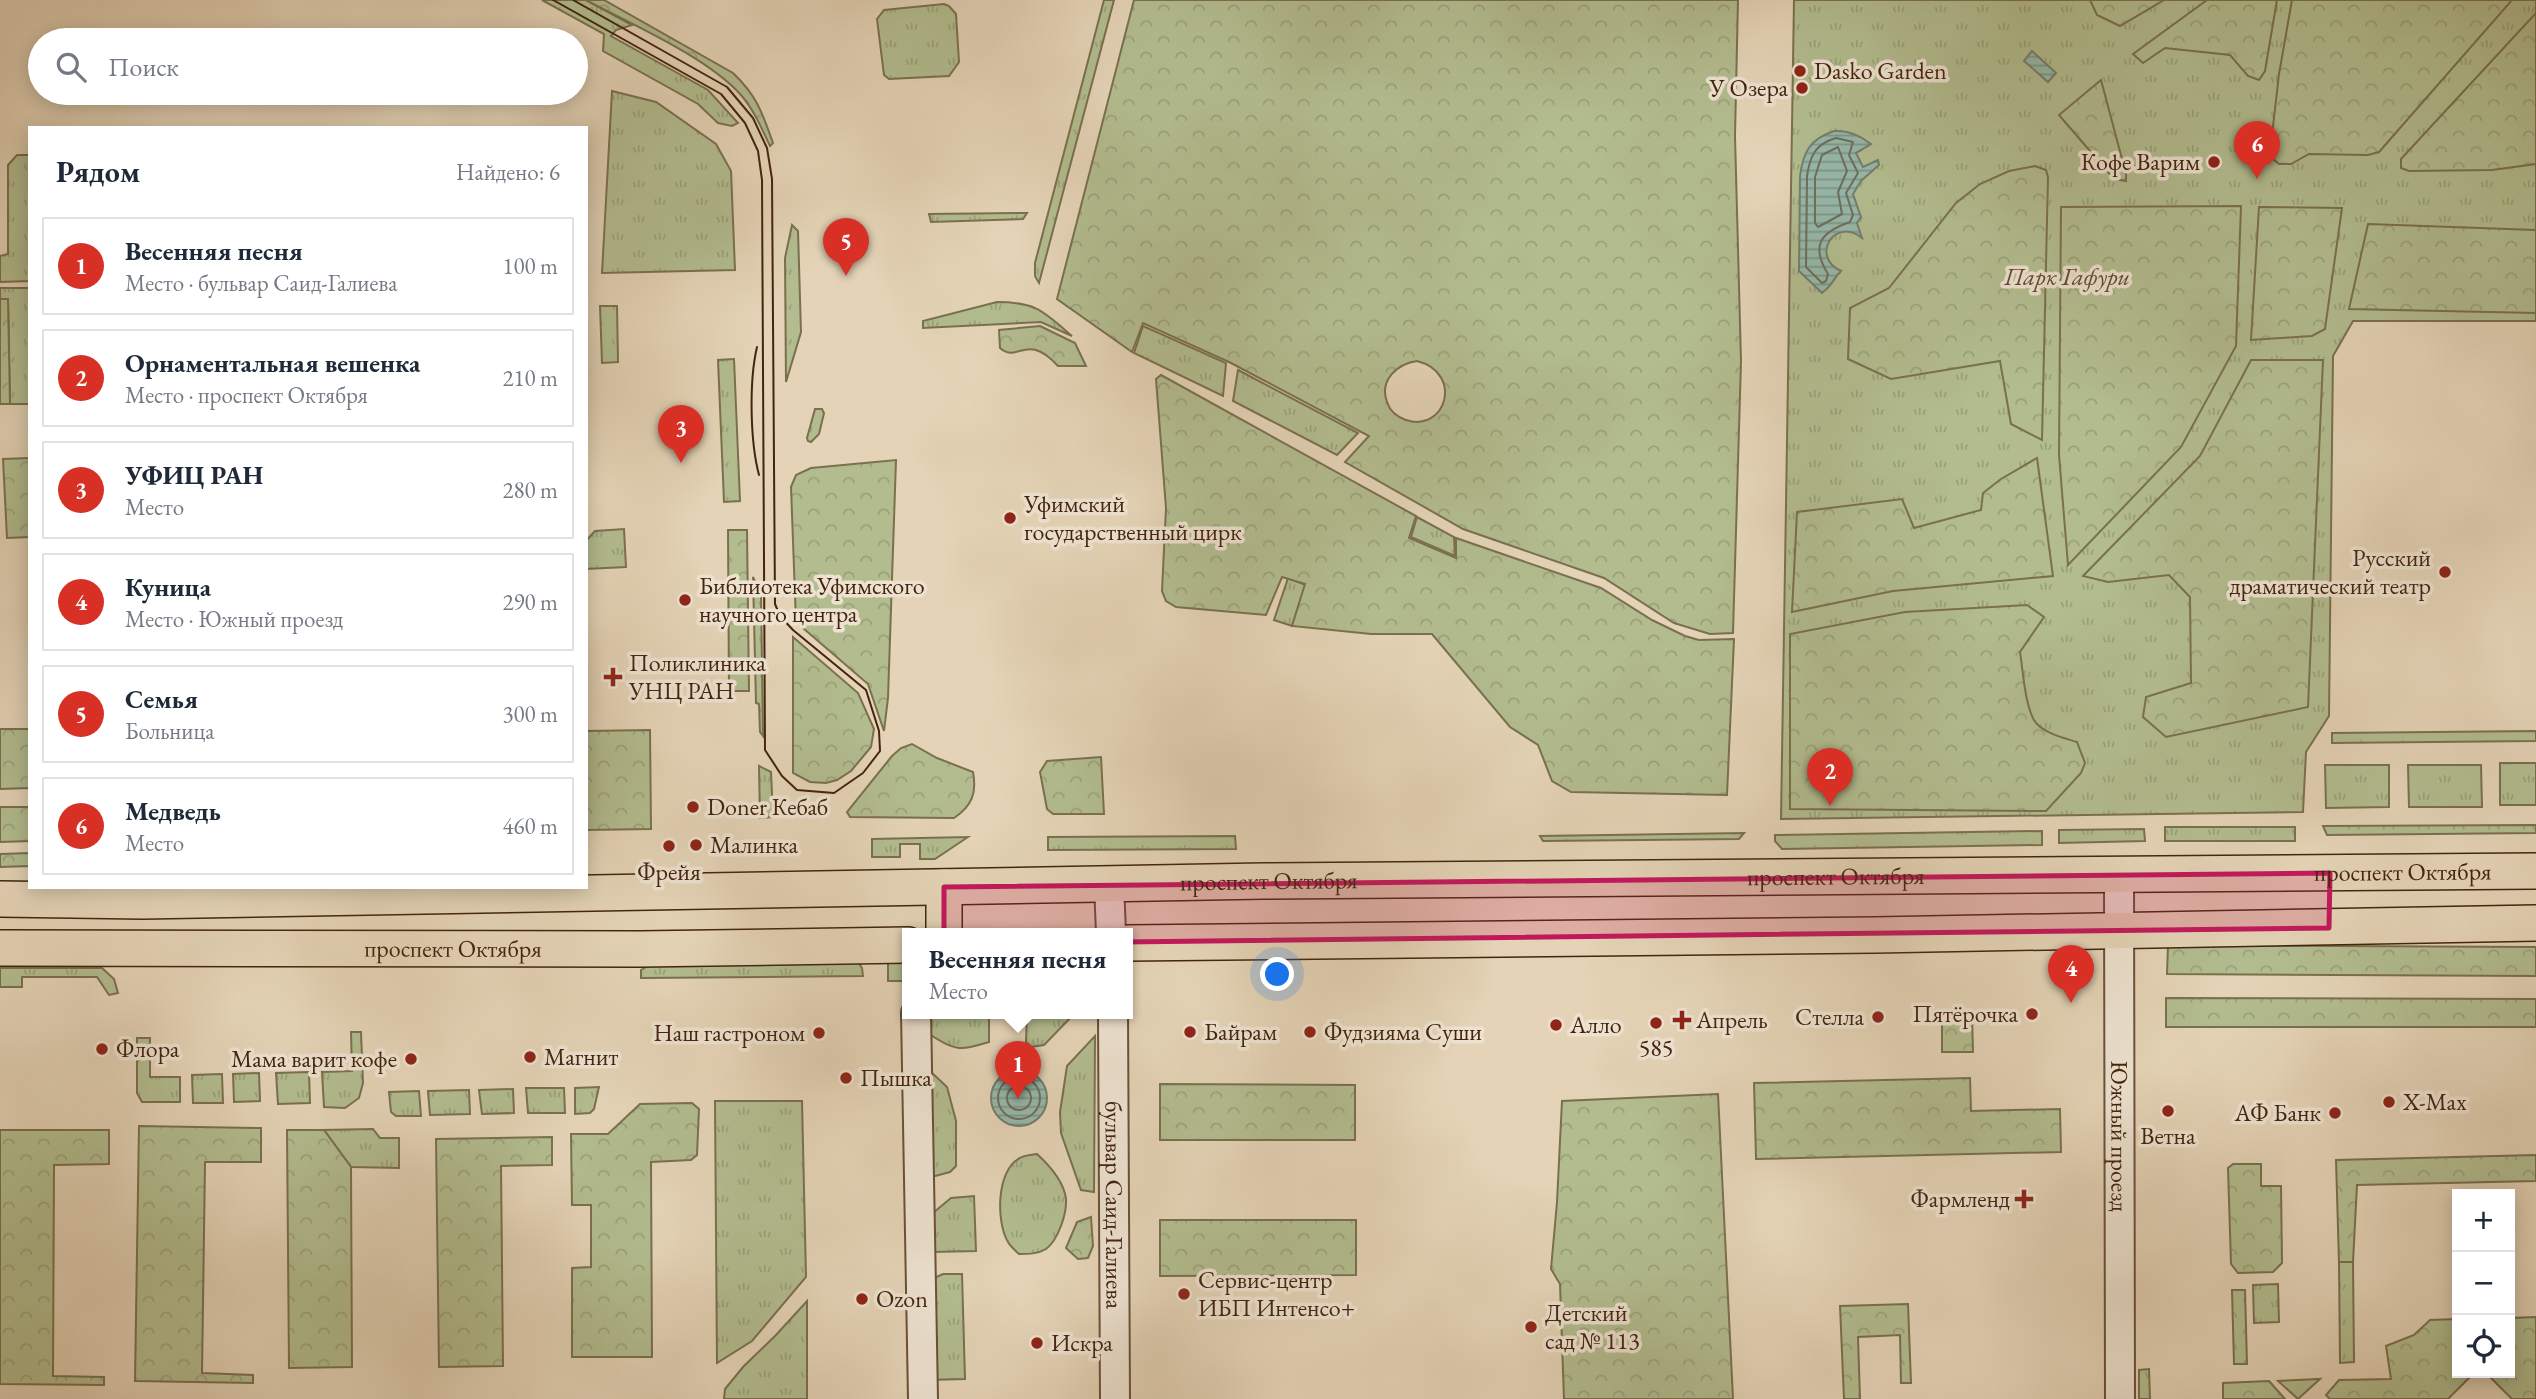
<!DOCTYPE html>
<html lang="ru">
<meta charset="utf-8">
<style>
body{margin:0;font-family:"EB Garamond",serif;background:#f6f6f7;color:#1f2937}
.controls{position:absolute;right:21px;bottom:21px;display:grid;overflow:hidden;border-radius:0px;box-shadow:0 4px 18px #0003}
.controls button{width:63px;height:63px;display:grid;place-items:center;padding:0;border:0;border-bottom:2px solid #e0e1e3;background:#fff;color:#1f2937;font:35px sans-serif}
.you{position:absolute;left:1278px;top:975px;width:24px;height:24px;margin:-18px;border:5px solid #fff;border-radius:50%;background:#1a73e8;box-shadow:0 0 0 10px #1a73e833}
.badge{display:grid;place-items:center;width:46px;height:46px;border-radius:50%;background:#d93025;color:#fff;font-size:23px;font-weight:700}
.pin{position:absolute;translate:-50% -58px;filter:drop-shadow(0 2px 4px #0008)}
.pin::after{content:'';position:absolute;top:37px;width:24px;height:21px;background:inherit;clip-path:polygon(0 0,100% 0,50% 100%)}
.popup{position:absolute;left:902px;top:928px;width:231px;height:91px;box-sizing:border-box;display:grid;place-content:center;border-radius:0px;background:#fff;filter:drop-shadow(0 2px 5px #0005);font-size:23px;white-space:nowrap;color:#747a83}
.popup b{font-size:26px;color:#1f2937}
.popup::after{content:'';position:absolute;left:50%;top:100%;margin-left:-14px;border:14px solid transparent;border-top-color:#fff}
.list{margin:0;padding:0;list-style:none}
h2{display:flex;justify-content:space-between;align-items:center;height:91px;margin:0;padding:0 28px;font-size:30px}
h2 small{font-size:23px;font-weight:400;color:#747a83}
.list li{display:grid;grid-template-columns:46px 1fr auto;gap:21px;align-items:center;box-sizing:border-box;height:98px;margin:0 14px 14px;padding:0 14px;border:2px solid #e0e1e3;border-radius:0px}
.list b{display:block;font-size:26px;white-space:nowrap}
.list p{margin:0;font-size:23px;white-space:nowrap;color:#747a83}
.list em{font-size:23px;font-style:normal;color:#747a83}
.icon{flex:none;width:38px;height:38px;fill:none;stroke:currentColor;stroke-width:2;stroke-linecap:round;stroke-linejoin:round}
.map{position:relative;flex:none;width:2536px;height:1399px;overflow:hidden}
.search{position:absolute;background:#fff;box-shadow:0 4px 18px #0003;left:28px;top:28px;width:560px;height:77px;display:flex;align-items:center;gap:18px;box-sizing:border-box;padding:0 24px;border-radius:38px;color:#747a83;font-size:26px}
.panel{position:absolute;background:#fff;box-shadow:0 4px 18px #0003;left:28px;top:126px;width:560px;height:763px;border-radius:0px}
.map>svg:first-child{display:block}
.grass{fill:url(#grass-tufts);stroke:#7a704f;stroke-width:2}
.forest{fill:url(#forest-crowns);stroke:#7a704f;stroke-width:2;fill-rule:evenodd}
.water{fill:url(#water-rules);stroke:#757d6c;stroke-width:2}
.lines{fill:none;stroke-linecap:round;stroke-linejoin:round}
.shore{stroke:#6c6e5c;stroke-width:2}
.minor-casing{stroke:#6b5039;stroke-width:32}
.major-casing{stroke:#43240f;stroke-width:38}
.minor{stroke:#ede2d0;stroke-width:28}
.major{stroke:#e4d3b6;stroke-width:35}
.tram{stroke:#43240f;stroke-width:2}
.marked{fill:#c2185b;fill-opacity:0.2;stroke:#c2185b;stroke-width:5;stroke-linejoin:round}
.poi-dot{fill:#8f2418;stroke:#ede2d0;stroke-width:2.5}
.labels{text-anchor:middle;stroke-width:7;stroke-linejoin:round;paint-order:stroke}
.poi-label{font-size:24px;fill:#43240f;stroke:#ede2d0;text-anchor:start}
.park-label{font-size:24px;font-style:italic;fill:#5f4a2f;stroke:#ede2d0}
.street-label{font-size:24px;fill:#43240f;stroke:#ede2d0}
</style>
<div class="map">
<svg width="2536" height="1399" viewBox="0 0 2536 1399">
<defs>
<pattern id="grass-tufts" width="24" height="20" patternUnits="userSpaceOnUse" patternTransform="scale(1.75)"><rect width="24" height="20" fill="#b2bc8f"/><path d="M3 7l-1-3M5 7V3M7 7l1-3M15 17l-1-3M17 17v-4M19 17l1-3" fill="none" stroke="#9aa17a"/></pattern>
<pattern id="forest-crowns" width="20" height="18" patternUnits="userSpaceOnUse" patternTransform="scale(1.75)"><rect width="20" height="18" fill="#b2bc8f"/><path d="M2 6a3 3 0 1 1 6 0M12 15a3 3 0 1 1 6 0" fill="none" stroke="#9aa17a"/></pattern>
<pattern id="water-rules" width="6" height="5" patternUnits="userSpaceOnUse" patternTransform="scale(1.75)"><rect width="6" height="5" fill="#96b8aa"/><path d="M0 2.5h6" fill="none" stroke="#7c9589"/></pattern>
</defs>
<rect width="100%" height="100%" fill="#e4d3b6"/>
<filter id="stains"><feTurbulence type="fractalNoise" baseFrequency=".00286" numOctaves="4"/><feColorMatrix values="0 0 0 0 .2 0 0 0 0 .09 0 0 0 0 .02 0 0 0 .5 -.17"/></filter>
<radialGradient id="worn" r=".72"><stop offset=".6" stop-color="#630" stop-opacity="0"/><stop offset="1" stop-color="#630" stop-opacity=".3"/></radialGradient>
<g class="grass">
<polygon points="542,0 586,0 632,25 616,30 611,36 708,90 738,123 732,126 718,123 698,104 603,51 604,34"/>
<polygon points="1104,0 1114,0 1039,283 1035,276 1035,263"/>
<polygon points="1794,0 2536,0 2536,321 2353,321 2333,356 2329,716 2306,752 2303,812 1781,819"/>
<polygon points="944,4 949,6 956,14 959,62 949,76 889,79 884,75 877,19 884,10"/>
<polygon points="612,91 656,102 716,144 731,171 735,270 602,273"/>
<polygon points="17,155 30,155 30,281 0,282 0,256 8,254 8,165"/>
<polygon points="1027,213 1023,219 931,222 929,214"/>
<polygon points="792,225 798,231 801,332 786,382 785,258"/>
<polygon points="0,288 30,288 30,404 10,404 8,300 0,299"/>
<path d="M997,302c39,0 46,9 75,34l-31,-14 -118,6v-7z"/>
<polygon points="600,306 617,306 618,362 602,363"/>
<polygon points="1143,326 1226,363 1223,396 1134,353"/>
<polygon points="734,359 740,501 724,502 718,360"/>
<polygon points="1238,370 1358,433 1337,455 1233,401"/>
<polygon points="815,409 822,409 824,413 819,434 811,442 808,441 807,438"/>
<polygon points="1417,517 1454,537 1455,556 1411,537"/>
<polygon points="624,529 626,567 586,569 586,541 595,531"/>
<polygon points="753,577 761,594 763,736 760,732 759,704 756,703"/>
<polygon points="1288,578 1306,585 1292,626 1274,620"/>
<polygon points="2536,731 2536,741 2332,743 2332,733"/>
<rect x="2500" y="763" width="36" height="42"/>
<polygon points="2325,765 2389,765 2389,807 2326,808"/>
<polygon points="2408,765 2481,765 2482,807 2409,807"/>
<polygon points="759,766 771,772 773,817 760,818"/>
<rect x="2165" y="827" width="130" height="14"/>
<polygon points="2144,829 2145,841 2059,843 2059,830"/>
<polygon points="2042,831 2042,845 1782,849 1775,841 1775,835"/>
<polygon points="1235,836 1236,849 1048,850 1048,837"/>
<polygon points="968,837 935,859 920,859 920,844 900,844 900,857 872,857 872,839"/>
<polygon points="858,962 862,968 863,976 641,978 641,970 650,965"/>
<rect x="888" y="963" width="20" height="18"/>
<polygon points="0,968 102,968 114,979 118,993 109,995 97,977 22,977 22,987 0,987"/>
<path d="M923,1013h66v29c-31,9 -33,9 -60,-8z"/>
<polygon points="1027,1013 1075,1013 1044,1045 1031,1047 1026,1042"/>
<polygon points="351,1032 361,1032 363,1083 359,1098 345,1108 324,1107 322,1072 352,1071"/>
<polygon points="1095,1036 1094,1192 1081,1190 1061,1133 1060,1112 1067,1066"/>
<polygon points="137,1038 150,1038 150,1077 180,1077 180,1102 142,1102 137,1093"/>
<polygon points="930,1071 947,1087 956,1121 956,1166 950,1172 924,1179"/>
<polygon points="309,1072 310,1103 278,1104 276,1073"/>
<polygon points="259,1073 260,1101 234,1102 233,1074"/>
<polygon points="222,1074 223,1103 193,1103 192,1075"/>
<polygon points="599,1087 594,1109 590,1113 575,1114 575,1088"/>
<polygon points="526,1088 564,1088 565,1113 528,1113"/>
<polygon points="513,1089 514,1113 482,1114 479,1090"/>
<polygon points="469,1090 470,1114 430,1115 428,1091"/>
<polygon points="419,1091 421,1116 396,1116 391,1112 389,1092"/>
<polygon points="715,1101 802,1101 806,1277 752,1341 717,1363"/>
<polygon points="373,1129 380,1138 399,1138 399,1168 351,1167 324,1130"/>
<path d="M1037,1154c12,11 27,28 29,45 1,15 -8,41 -20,50 -8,5 -18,5 -27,5 -3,-3 -9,-8 -11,-12 -12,-20 -12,-72 12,-84 4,-3 12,-3 17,-4z"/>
<polygon points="974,1196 976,1251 932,1252 933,1213 951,1198"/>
<polygon points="2339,1262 2353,1262 2354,1362 2340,1363"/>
<polygon points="943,1274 962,1274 965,1379 927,1380 932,1279"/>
<polygon points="2278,1284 2279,1322 2254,1323 2253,1285"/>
<polygon points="807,1301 807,1399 724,1399 725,1389 743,1367 776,1335"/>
<polygon points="2149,1369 2150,1399 2139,1399 2139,1370"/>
</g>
<g class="forest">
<path d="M586,0h18l129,73c24,23 29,39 40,70l-3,3c-8,-17 -16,-36 -29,-51 -34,-38 -110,-71 -155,-95z"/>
<path d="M1134,0h604l-3,136 6,225 -8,272 -23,1 -36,-11 -70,-45 -141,-49 -118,-67 24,-26 -140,-74 -86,-39 -11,29 -75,-53zM1417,361c47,12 29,72 -11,59 -9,-3 -16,-9 -19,-18 -8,-22 10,-38 30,-41z"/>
<polygon points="2090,0 2164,0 2120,26 2097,15"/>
<polygon points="2207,0 2277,0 2265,71 2259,80 2248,76 2230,55 2165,48 2143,63 2133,54"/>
<polygon points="2292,0 2512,0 2379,152 2368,155 2309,154 2291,164 2279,164 2271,157 2271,144 2279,74"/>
<polygon points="2536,13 2536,164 2492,170 2409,171 2401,168 2401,159"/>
<polygon points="2101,80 2126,174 2126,181 2114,179 2059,115"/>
<polygon points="2035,166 2046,170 2048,177 2042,440 2011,424 2000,361 1891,379 1848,359 1850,308 1889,288 1956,203 1980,184 2009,171"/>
<polygon points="2241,206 2236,346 2181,447 2068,565 2059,455 2061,207"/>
<polygon points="2259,207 2342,208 2325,329 2312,336 2251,340"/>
<polygon points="2368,224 2536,230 2536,313 2349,309"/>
<polygon points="0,299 8,299 10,404 0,404"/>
<path d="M1040,326l35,17 11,23h-28c-32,-35 -40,-2 -58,-18l-1,-18z"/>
<polygon points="2251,360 2323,360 2308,707 2166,737 2143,717 2146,697 2191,683 2190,597 2169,575 2108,582 2083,576 2200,456"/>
<polygon points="1161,375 1416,516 1409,538 1456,558 1456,538 1601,588 1652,620 1685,636 1699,640 1734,639 1727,795 1571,792 1552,781 1538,745 1510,727 1432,634 1371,634 1292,626 1305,584 1282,577 1266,615 1176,607 1166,601 1162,591 1166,508 1156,379"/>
<polygon points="30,458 30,537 7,538 3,459"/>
<polygon points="2037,458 2053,576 1893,591 1792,612 1797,512 1902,499 1914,528 1981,510 1983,493 2001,479"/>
<polygon points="896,460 888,698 884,731 868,684 796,622 791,487 796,475 811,468"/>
<polygon points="728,530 747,530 749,691 729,691"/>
<path d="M2027,605l17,12 -24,35c3,18 5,57 16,71 10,11 28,15 41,19l8,21 -4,10 -35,38 -256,-2v-175l115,-22z"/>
<polygon points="793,637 858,693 874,729 871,747 851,771 837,780 826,783 810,782 793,773"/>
<polygon points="0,729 30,729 30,788 0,789"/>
<polygon points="650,730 651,829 586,830 586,731"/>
<path d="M912,744l25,14 36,14c4,21 -1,34 -19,46l-104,-1 -3,-5 45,-56 9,-8z"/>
<polygon points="1101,757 1104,814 1053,814 1047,809 1040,772 1047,761"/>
<polygon points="0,807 30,807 30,841 0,842"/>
<polygon points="2536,825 2536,833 2327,835 2323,826"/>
<polygon points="1744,833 1739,839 1543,841 1540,836"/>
<polygon points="30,853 30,866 0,867 0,854"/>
<polygon points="2168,945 2536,947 2536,976 2167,974"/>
<polygon points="2166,998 2536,999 2536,1027 2166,1027"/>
<polygon points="1942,1013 1972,1013 1973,1052 1942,1052"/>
<polygon points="1970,1078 1971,1111 2060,1109 2061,1152 1756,1159 1754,1083"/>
<polygon points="1160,1084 1355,1085 1355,1140 1160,1140"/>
<polygon points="1718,1094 1733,1399 1564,1399 1560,1284 1551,1269 1557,1202 1562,1101"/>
<polygon points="692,1103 699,1109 697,1155 691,1160 651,1162 652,1357 572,1357 572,1268 591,1267 591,1205 572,1205 571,1134 608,1134 640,1104"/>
<polygon points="139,1126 261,1128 261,1162 205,1162 202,1373 253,1375 253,1383 135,1381"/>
<polygon points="0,1130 109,1130 109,1164 54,1165 53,1376 104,1377 104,1385 0,1384"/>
<polygon points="287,1130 324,1130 351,1167 352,1367 289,1368"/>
<polygon points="552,1137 552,1165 501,1166 503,1366 439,1367 436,1139"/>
<polygon points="2536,1155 2536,1181 2357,1185 2353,1262 2339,1262 2336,1160"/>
<polygon points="2233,1164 2261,1164 2261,1186 2281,1186 2282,1263 2273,1272 2238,1273 2231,1264 2228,1168"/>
<polygon points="1091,1217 1093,1246 1088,1258 1078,1259 1066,1248 1077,1222"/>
<polygon points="1160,1220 1356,1220 1356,1275 1160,1276"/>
<polygon points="2232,1290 2245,1290 2247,1364 2234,1364"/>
<polygon points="1908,1304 1911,1383 1901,1383 1900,1335 1858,1337 1860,1399 1844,1399 1840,1306"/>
<polygon points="2536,1317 2536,1399 2512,1399 2486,1373 2510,1373 2510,1318"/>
<polygon points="2457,1319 2457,1373 2474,1373 2448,1399 2330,1399 2326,1395 2339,1380 2391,1379 2386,1346 2414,1335 2430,1320"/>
<polygon points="2320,1379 2298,1399 2278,1381"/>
<polygon points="2269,1381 2285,1399 2223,1399 2223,1383"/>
</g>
<g class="water">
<polygon points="2032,51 2056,73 2048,82 2024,61"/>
<path d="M1834,131c15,-1 26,4 37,13l-15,9 7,14 15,-7 1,5 -18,16 -8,13 8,23 -4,6 5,15c-28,-22 -52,19 -21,33 -10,10 -7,13 -19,22l-23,-22 1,-95c3,-24 10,-37 34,-45z"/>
<circle cx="1019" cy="1098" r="28"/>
</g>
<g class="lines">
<g class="shore">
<path d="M1836,138l17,4 -4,13 9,18 -12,20 7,22 -3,7c-29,10 -40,23 -22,52l-2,7 -4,2 -16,-16 1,-91c3,-20 8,-32 29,-38z"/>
<polygon points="1838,147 1847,171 1838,192 1842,214 1818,227 1815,223 1815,177 1822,155"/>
<circle cx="1019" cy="1098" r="21"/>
<circle cx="1019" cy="1098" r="12"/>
</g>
<defs>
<g id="minor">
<path id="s1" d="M2119,874l1,525"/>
<polyline points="1109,884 1111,933"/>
<polyline points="916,1013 923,1399"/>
<path id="s2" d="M1113,1013l2,386"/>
</g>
<g id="major">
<polyline points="944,887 944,933"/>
<path id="s3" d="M0,899l143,2 1121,-20 1272,-10"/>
<polyline points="1128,943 1875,935 2536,923"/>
<path id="s4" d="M0,948l640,1 268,-4"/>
</g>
</defs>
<use href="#minor" class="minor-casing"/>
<use href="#major" class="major-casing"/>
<use href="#minor" class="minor"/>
<use href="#major" class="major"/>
<g class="tram">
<polyline points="553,0 721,94 745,123 758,151 762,180 765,750 782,776 797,790 834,793 863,773 880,751 879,731 866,690 793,630 780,616 775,604 772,179 767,148 753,118 727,87 573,0"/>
<path d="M757,347c-8,34 -7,94 2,128"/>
</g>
</g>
<path class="marked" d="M2330,873l-1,55 -1385,16v-57z"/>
<g class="poi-dot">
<circle cx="1800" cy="71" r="7"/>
<circle cx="1802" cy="88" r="7"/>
<circle cx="2214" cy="162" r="7"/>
<circle cx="1010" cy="518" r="7"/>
<circle cx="2445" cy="572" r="7"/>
<circle cx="685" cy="600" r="7"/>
<path d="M609.5 666.5h7v7h7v7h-7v7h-7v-7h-7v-7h7z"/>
<circle cx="693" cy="807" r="7"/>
<circle cx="696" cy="845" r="7"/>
<circle cx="669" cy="846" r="7"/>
<circle cx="2032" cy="1014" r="7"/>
<circle cx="1878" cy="1017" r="7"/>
<path d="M1678.5 1009.5h7v7h7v7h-7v7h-7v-7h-7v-7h7z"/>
<circle cx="1656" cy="1023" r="7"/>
<circle cx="1556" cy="1025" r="7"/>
<circle cx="1190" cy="1032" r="7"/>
<circle cx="1310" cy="1032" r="7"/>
<circle cx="819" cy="1033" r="7"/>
<circle cx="102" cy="1049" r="7"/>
<circle cx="530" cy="1057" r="7"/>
<circle cx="411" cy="1059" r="7"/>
<circle cx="846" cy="1078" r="7"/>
<circle cx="2389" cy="1102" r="7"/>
<circle cx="2168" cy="1111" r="7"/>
<circle cx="2335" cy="1113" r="7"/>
<path d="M2020.5 1188.5h7v7h7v7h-7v7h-7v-7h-7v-7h7z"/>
<circle cx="1184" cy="1294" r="7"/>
<circle cx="862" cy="1299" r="7"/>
<circle cx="1531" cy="1327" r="7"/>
<circle cx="1037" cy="1343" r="7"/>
</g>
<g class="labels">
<g class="poi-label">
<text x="1814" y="79">Dasko Garden</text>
<text x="1788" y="96" text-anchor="end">У Озера</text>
<text x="2200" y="170" text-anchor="end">Кофе Варим</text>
<text x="1024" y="512">Уфимский<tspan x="1024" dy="28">государственный цирк</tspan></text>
<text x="2431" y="566" text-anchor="end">Русский<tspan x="2431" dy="28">драматический театр</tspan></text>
<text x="699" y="594">Библиотека Уфимского<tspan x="699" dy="28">научного центра</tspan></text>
<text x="629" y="671">Поликлиника<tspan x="629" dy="28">УНЦ РАН</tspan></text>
<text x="707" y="815">Doner Кебаб</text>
<text x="710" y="853">Малинка</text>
<text x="669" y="880" text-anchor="middle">Фрейя</text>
<text x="2018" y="1022" text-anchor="end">Пятёрочка</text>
<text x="1864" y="1025" text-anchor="end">Стелла</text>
<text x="1696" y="1028">Апрель</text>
<text x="1570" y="1033">Алло</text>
<text x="1204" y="1040">Байрам</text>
<text x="1324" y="1040">Фудзияма Суши</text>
<text x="805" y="1041" text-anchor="end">Наш гастроном</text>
<text x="1656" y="1056" text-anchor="middle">585</text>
<text x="116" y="1057">Флора</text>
<text x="544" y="1065">Магнит</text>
<text x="397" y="1067" text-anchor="end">Мама варит кофе</text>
<text x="860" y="1086">Пышка</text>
<text x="2403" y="1110">X-Max</text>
<text x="2321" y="1121" text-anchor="end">АФ Банк</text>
<text x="2168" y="1144" text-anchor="middle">Ветна</text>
<text x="2010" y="1207" text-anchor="end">Фармленд</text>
<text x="1198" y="1288">Сервис-центр<tspan x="1198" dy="28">ИБП Интенсо+</tspan></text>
<text x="876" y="1307">Ozon</text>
<text x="1545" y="1321">Детский<tspan x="1545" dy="28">сад № 113</tspan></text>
<text x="1051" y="1351">Искра</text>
</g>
<g class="park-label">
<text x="2067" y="285">Парк Гафури</text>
</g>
<g class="street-label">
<text dy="8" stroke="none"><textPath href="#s3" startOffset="2403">проспект Октября</textPath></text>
<text dy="8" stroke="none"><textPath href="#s3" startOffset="1836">проспект Октября</textPath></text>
<text dy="8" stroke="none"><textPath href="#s3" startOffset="1269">проспект Октября</textPath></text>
<text dy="8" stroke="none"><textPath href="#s4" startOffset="453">проспект Октября</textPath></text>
<text dy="8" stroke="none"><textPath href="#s1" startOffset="262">Южный проезд</textPath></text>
<text dy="8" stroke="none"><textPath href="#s2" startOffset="192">бульвар Саид-Галиева</textPath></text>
</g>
</g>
<rect width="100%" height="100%" filter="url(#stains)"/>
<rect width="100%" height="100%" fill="url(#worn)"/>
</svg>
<div class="controls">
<button>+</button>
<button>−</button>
<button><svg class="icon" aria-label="locate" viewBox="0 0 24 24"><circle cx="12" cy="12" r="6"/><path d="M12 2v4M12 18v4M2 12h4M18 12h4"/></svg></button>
</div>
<div class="you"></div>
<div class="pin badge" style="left:1018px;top:1099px">1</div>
<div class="popup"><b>Весенняя песня</b>Место</div>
<div class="pin badge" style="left:1830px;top:806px">2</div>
<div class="pin badge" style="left:681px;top:463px">3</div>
<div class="pin badge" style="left:2071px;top:1003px">4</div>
<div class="pin badge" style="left:846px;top:276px">5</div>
<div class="pin badge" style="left:2257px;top:179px">6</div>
<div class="search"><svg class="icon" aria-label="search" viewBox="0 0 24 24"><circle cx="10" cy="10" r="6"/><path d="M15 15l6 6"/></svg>Поиск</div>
<section class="panel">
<h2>Рядом<small>Найдено: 6</small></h2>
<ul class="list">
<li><span class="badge">1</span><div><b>Весенняя песня</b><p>Место · бульвар Саид-Галиева</p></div><em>100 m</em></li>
<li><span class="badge">2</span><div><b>Орнаментальная вешенка</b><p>Место · проспект Октября</p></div><em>210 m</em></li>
<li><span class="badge">3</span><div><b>УФИЦ РАН</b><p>Место</p></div><em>280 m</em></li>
<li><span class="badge">4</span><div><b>Куница</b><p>Место · Южный проезд</p></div><em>290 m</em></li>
<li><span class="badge">5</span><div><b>Семья</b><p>Больница</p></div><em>300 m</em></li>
<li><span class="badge">6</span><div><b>Медведь</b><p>Место</p></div><em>460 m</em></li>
</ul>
</section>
</div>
